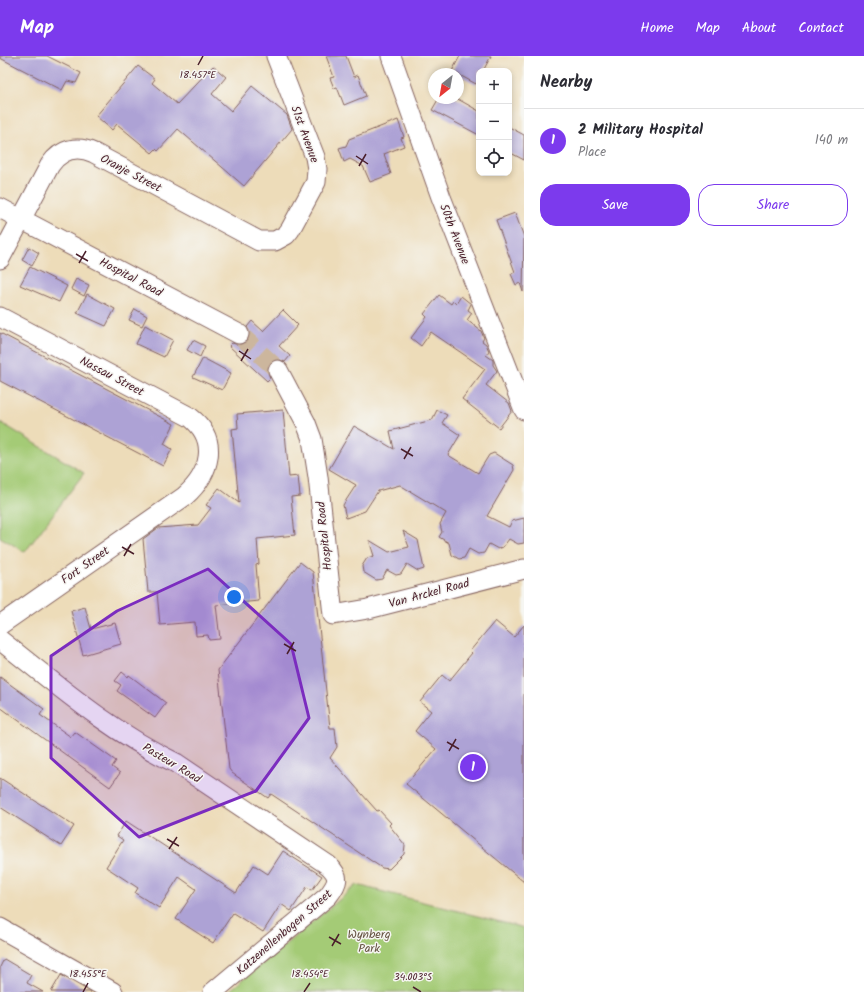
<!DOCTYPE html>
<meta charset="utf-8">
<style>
body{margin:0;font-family:Kalam,sans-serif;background:#f2f2f3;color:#2b2b33}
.controls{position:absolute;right:12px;top:12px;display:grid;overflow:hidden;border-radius:8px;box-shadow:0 2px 6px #0003}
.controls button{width:36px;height:36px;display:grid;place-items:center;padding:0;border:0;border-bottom:1px solid #e1e1e2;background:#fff;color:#2b2b33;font:20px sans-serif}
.compass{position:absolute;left:428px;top:12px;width:36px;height:36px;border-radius:50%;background:#fff;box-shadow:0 2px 6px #0003;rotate:211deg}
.you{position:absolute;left:234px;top:541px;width:14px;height:14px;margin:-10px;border:3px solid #fff;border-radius:50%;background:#1a73e8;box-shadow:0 0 0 6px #1a73e833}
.badge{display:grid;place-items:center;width:26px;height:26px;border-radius:50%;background:#7c3aed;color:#fff;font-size:13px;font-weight:700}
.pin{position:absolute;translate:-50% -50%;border:2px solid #fff;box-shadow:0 1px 4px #0006}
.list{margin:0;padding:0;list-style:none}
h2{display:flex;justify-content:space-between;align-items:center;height:52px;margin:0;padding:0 16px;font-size:17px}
h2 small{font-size:13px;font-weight:400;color:#7c7c81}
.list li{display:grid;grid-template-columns:26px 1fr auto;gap:12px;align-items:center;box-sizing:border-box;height:64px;padding:0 16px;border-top:1px solid #e1e1e2}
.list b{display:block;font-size:15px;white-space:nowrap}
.list p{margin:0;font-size:13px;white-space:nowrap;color:#7c7c81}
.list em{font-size:13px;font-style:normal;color:#7c7c81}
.actions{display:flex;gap:8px;padding:12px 16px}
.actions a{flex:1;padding:9px 0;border:1px solid #7c3aed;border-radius:16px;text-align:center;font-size:14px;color:#7c3aed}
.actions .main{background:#7c3aed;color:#fff}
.icon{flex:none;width:22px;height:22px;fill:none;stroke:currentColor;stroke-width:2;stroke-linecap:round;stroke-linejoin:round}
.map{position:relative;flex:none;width:524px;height:936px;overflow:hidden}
header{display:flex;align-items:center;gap:24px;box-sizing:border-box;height:56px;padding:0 20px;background:#7c3aed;color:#fff}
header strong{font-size:19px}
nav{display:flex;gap:22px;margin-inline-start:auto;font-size:14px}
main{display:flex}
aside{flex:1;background:#fff}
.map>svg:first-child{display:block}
.green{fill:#a4cb76;stroke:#777550}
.building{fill:#ada2d5}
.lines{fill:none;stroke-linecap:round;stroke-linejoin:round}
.minor-tunnel{stroke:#ccb69d;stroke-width:19;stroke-dasharray:19 10;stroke-linecap:butt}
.minor-casing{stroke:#83615d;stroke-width:21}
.minor{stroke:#fff;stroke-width:19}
.marked{fill:#7b2cbf;fill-opacity:0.2;stroke:#7b2cbf;stroke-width:3;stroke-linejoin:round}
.ticks{fill:none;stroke:#4a1f2b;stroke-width:1.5}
.labels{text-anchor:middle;stroke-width:3;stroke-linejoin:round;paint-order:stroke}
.street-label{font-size:12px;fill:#4a1f2b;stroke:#f6f6f2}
.park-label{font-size:12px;fill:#655342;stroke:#f6f6f2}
.ticks-label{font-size:10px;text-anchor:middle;fill:#4a1f2b;stroke:#f6f6f2;stroke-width:3;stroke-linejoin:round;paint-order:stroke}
</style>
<header>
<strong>Map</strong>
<nav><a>Home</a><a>Map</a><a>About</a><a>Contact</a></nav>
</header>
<main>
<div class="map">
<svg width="524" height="936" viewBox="0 0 524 936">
<rect width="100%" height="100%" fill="#f6f6f2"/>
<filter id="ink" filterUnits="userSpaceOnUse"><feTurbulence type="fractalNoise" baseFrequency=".025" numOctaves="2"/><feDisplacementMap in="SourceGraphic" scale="8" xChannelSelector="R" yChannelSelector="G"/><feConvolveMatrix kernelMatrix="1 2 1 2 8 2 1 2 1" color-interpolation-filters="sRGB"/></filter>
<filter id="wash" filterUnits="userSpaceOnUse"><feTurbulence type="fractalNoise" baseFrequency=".012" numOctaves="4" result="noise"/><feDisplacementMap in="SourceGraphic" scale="16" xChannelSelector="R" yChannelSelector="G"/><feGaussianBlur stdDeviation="0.9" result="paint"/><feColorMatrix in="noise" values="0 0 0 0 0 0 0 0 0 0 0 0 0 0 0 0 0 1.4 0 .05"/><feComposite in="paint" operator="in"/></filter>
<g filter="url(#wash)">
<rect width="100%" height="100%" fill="#eddcb9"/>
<g class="green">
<polygon points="0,366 84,417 25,496 0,481"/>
<polygon points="357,829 524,872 524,936 228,936"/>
</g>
<g id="blocks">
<g class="building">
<polygon points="0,0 47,0 81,17 76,27 67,25 62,34 0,2"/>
<polygon points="326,0 346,0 354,21 358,19 366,40 344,49 337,31 334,32 330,22 334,21"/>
<polygon points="460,0 491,0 483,15 479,15 479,23 476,28 452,15"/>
<polygon points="138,10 155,23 152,27 177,48 213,10 226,21 212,38 231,55 252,30 287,59 292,73 244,130 178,73 158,95 156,93 152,97 117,68 112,74 96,60"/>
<polygon points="439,42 456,42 479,55 479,79 432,54"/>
<polygon points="398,64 404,81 401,82 404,90 384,98 391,118 370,126 363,110 350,103 344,106 339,92 346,90 349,83"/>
<polygon points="509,71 524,79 524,104 509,96"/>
<polygon points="515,157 524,181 523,236 520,227 516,229 511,218 515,216 496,164"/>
<polygon points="29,191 39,197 32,210 22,204"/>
<polygon points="30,211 67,230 59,246 20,229"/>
<polygon points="76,223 89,229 84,240 71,233"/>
<polygon points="87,238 115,253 106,270 77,257"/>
<polygon points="439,239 451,248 453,245 456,248 461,240 471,248 468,254 472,257 467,264 481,275 484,282 482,285 486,288 489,295 486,299 493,304 493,309 497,315 486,329 509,347 512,355 499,372 462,343 485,313 431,276 421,290 411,282 427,261 424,258"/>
<polygon points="135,253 147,260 142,270 129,264"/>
<polygon points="283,254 298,269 279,290 290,300 285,306 278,303 269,308 267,314 270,322 267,325 229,290 232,287 239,289 245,287 248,283 250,277 247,271 252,265 263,275"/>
<polygon points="145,269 173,284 164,301 136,288"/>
<polygon points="0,277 174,368 164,388 172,393 163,410 0,325"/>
<polygon points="193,284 205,290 200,301 187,294"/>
<polygon points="203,302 231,317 222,334 193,321"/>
<polygon points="283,354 289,421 298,420 300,440 291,441 295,479 257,483 259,508 256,509 259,545 216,549 220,583 209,584 208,579 196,580 195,566 160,569 157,536 148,536 143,483 158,472 198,469 211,452 206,449 219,432 239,447 232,373 238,372 237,358"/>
<polygon points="437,354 447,359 442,367 460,379 448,399 478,417 489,399 494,397 513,409 514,414 487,460 509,471 512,465 524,462 524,487 518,488 509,483 503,491 498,493 489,488 484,497 478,498 469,493 464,502 459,503 452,499 449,487 439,481 442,476 440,468 446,457 400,429 378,435 365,455 346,462 343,449 356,429 329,413 354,370 394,393 390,375 432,364"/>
<polygon points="403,475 418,484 424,513 418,515 407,508 401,518 396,519 387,514 382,523 376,524 363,516 362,510 367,502 374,500 369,484 389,496 409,491"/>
<polygon points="300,506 313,516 330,672 335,672 337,691 330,702 377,755 379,754 391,767 389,769 405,789 404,798 389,813 382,812 271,738 268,742 232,717 229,713 218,614"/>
<polygon points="85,551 91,573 115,567 121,588 83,599 71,555"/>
<polygon points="495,565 514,581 524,569 524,826 406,728 436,693 415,675 431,655 420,646 442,619 449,625 472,597 470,595"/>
<polygon points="122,616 128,621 129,619 166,647 155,662 117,635 121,629 115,625"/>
<polygon points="0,621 44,653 40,659 71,681 75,676 116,705 112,711 120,717 110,731 0,651"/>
<polygon points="0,722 74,770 61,790 0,751"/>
<polygon points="126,765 236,837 254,809 268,818 283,795 322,820 312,834 307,831 291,855 281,848 263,876 233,857 213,887 176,863 196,833 179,821 159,852 135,837 138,832 106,811 123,784 117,780"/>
<polygon points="4,903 31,919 27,927 43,936 0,936 0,911"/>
<polygon points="61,919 91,936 51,936"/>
</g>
</g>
</g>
<g filter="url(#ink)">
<use href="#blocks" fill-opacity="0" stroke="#83615d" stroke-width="1"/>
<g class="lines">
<polyline class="minor-tunnel" points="239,278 278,314"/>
<defs>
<g id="minor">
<polyline points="391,0 441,141 524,354"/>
<polyline points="0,152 239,278"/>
<path d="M0,203l50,-94c11,-16 27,-20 44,-12l165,88h16l11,-6 4,-5 26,-48 1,-13 -2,-12 -39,-101"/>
<path d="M0,261l190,100c30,23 20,57 -5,79l-185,129"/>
<polyline points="278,314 306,367 312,383 318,421 333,559 368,553 524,513"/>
<path d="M0,584c56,44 111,92 176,123l152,102c13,12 10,18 0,31l-115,96"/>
<polyline points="0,872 113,936"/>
</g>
</defs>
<use href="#minor" class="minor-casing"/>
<use href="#minor" class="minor"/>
</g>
</g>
<path class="marked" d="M208,513l83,75 18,74 -53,73 -117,46 -88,-79v-102l66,-45z"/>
<path class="ticks" d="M198,9l5,-9M356,100l12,8M359,110l7,-12M76,198l12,7M79,207l7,-12M239,295l12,8M241,305l7,-12M401,393l12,7M404,403l7,-12M122,491l12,7M124,500l7,-12M284,588l12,7M287,598l7,-12M447,686l12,7M449,695l7,-12M167,783l12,7M169,793l8,-12M329,881l12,7M332,890l7,-12M413,931l8,5M83,936l5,-9M304,936l6,-9"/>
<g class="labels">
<g class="street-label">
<text transform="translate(305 78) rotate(70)" y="4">51st Avenue</text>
<text transform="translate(131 117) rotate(28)" y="4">Oranje Street</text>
<text transform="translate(455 178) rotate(69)" y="4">50th Avenue</text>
<text transform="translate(131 221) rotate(28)" y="4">Hospital Road</text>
<text transform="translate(112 320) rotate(28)" y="4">Nassau Street</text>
<text transform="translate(324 480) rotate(-96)" y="4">Hospital Road</text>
<text transform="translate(85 509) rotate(-35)" y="4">Fort Street</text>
<text transform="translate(429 537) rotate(-15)" y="4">Van Arckel Road</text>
<text transform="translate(172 707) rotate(31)" y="4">Pasteur Road</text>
<text transform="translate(284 876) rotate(-41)" y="4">Katzenellenbogen Street</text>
</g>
<g class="park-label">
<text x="369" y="882">Wynberg<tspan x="369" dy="14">Park</tspan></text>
</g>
</g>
<g class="ticks-label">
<text x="198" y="22">18.457°E</text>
<text x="88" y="921">18.455°E</text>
<text x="310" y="921">18.454°E</text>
<text x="413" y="924">34.003°S</text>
</g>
</svg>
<div class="controls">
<button>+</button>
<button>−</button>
<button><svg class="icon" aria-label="locate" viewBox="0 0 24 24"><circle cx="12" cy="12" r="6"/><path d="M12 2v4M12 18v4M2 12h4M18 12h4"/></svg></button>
</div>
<svg class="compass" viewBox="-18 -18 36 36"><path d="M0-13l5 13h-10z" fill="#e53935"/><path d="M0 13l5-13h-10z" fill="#7c7c81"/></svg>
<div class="you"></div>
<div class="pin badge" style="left:473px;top:711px">1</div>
</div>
<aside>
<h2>Nearby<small></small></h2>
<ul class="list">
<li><span class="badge">1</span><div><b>2 Military Hospital</b><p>Place</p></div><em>140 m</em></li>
</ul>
<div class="actions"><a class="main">Save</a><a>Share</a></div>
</aside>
</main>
